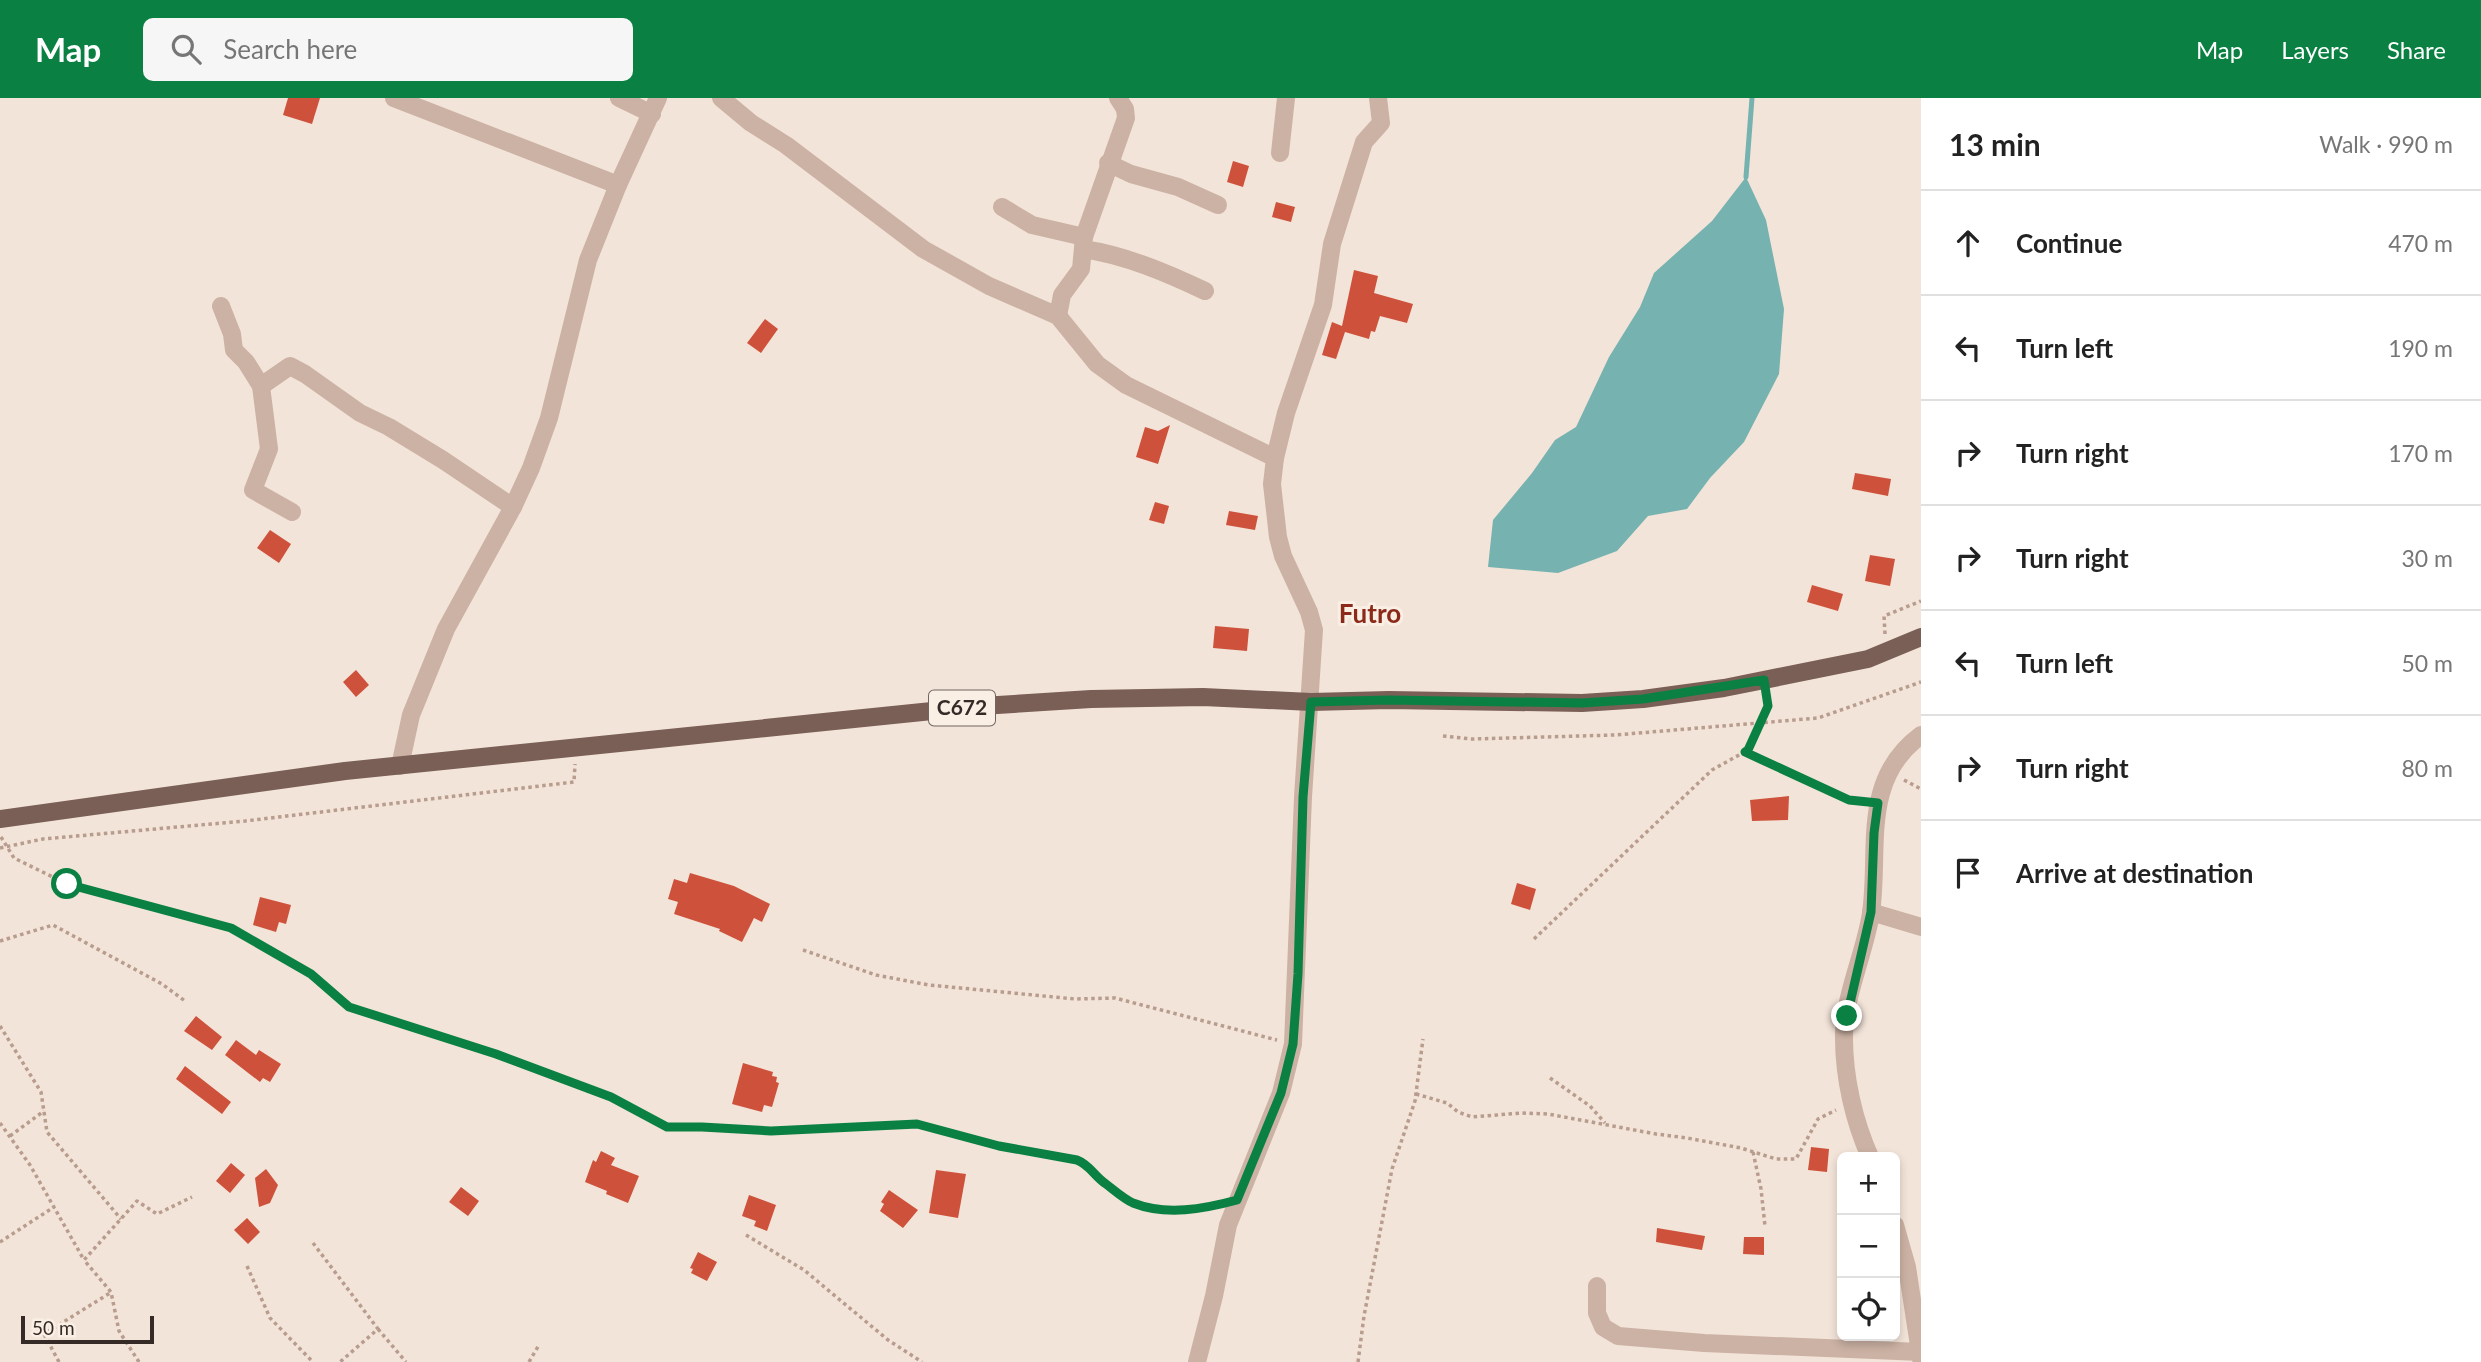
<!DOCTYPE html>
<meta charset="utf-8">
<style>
body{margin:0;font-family:Lato,sans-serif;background:#f6f6f6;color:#222}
.controls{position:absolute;right:21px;bottom:21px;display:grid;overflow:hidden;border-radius:10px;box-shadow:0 4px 10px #0003}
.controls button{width:63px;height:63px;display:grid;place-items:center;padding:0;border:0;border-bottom:2px solid #e0e0e0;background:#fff;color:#222;font:35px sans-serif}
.scale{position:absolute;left:21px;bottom:18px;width:133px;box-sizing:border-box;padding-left:7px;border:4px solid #362a26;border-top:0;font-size:19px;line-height:24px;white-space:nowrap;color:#362a26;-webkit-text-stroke:5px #faefe5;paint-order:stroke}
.stop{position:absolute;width:21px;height:21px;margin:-16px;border:5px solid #0b8043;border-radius:50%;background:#fff}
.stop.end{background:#0b8043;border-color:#fff;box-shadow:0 2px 7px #0008}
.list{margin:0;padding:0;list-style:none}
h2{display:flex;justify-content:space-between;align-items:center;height:91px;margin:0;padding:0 28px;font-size:30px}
h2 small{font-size:23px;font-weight:400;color:#767676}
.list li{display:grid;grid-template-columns:46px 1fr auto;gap:21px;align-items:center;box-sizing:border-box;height:105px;padding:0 28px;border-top:2px solid #e0e0e0}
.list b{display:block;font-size:26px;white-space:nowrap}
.list em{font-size:23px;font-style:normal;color:#767676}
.icon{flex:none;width:38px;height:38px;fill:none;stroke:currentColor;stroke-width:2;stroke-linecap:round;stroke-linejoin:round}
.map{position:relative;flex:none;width:1921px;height:1264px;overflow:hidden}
header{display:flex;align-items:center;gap:42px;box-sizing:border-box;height:98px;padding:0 35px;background:#0b8043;color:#fff}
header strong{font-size:33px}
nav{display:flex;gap:38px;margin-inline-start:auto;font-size:24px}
.search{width:490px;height:63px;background:#f6f6f6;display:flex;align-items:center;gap:18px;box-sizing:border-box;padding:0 24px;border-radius:10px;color:#767676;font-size:26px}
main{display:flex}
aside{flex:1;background:#fff}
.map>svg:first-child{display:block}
.water{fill:#76b2af}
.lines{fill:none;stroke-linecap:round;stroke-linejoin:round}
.stream{stroke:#76b2af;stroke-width:5}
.building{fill:#ce523b}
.path{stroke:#b89c8e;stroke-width:3.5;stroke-dasharray:3.5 3.5;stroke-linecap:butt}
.minor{stroke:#ccb2a4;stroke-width:18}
.primary{stroke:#7a5f56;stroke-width:18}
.route{stroke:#0b8043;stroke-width:9}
.labels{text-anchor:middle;stroke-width:6;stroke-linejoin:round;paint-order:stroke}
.shield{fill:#faefe5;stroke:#71655f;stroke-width:2}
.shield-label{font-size:21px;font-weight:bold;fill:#362a26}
.quarter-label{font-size:26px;font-weight:bold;fill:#8b2a1a;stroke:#faefe5}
</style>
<header>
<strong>Map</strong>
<div class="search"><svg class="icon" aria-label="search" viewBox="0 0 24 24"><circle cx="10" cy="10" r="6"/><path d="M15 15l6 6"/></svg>Search here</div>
<nav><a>Map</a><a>Layers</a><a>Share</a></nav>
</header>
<main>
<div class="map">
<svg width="1921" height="1264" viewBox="0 0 1921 1264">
<rect width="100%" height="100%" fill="#f3e4d9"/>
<polygon class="water" points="1746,79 1766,122 1784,211 1779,276 1744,344 1710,380 1687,411 1648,418 1617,453 1558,475 1488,469 1493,422 1532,375 1555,342 1576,329 1609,259 1640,209 1654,175 1712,123"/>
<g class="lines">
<polyline class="stream" points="1746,79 1752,0"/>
</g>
<g class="building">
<polygon points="288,0 320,0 312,26 283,17"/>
<polygon points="1233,63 1249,68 1243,89 1227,84"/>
<polygon points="1276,104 1295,109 1291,124 1272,119"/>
<polygon points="1354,172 1378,178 1374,195 1413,206 1407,225 1380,218 1375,234 1371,233 1369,241 1345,234 1336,261 1322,257 1332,224 1342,228"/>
<polygon points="765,221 778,231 761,255 747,245"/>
<polygon points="1170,327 1158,366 1136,359 1145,329 1158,333"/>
<polygon points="1855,375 1891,381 1888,398 1852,391"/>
<polygon points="1155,404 1169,408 1164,426 1149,422"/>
<polygon points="1229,413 1258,418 1255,432 1226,427"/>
<polygon points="270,432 291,446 279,465 257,450"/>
<polygon points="1870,457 1895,461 1890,488 1865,483"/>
<polygon points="1812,487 1843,496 1838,513 1807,504"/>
<polygon points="1215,528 1249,531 1247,553 1213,550"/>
<polygon points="356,572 369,587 356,599 343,584"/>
<polygon points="1789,698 1788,722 1752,723 1750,702"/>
<polygon points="690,775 734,788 770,806 762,824 754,820 742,844 719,833 720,831 674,816 678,804 668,801 674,781 687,785"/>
<polygon points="1517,785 1536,791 1530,812 1511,806"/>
<polygon points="260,799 291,807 286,826 279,824 276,834 253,827"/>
<polygon points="196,918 222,939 212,952 184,933"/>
<polygon points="236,942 256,957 259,952 281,966 270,984 263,980 260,984 225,957"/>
<polygon points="743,965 773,974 772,978 777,979 776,984 779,985 772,1009 764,1007 762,1014 732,1006"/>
<polygon points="185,968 231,1004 222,1016 176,981"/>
<polygon points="1811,1049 1829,1051 1827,1074 1808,1072"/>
<polygon points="601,1053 615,1060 611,1067 639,1078 628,1105 606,1096 607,1093 585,1084 593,1062 596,1064"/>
<polygon points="231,1065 245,1077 230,1095 216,1083"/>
<polygon points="266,1071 278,1087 270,1105 259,1109 255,1080"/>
<polygon points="936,1072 966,1076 958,1120 929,1115"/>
<polygon points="461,1089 479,1103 468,1118 449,1104"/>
<polygon points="889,1092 918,1112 903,1130 880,1113 884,1106 881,1104"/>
<polygon points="749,1097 776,1107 767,1133 754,1128 756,1123 742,1118"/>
<polygon points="247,1120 260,1134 248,1146 234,1132"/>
<polygon points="1657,1130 1705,1138 1702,1152 1656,1144"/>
<polygon points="1744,1139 1764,1139 1764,1157 1743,1156"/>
<polygon points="698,1154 717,1164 707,1183 691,1175 693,1171 690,1170"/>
</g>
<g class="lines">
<g class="path">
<polyline points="1885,536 1884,518 1921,503"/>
<polyline points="1443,638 1472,641 1615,637 1818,620 1921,584"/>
<polyline points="1745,654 1849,702 1862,703"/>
<polyline points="1904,682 1921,691"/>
<path d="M1,739l13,21 53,26 164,44 80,46 38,33 147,47 115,43 56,30h35l69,4 146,-7 82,22 78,14c12,4 15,13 24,21 9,8 22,18 33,22 24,9 57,9 83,3"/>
<polyline points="0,750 43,741 245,723 574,684 575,666"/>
<polyline points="1534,841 1712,672 1748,652 1768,608 1766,599"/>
<polyline points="0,843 53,827 162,886 185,903"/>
<polyline points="803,852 876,877 929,887 1075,901 1115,900 1277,942"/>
<polyline points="0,928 41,994 47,1034 121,1121"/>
<polyline points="1550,980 1590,1008 1605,1025"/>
<polyline points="1416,996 1447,1005 1458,1014 1472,1019 1521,1015 1548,1016 1656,1036 1687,1040 1741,1050 1776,1061 1796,1061 1818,1021 1836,1012"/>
<polyline points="0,1025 30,1067 84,1162"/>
<polyline points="10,1038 44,1013"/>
<polyline points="1753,1054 1761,1091 1765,1128"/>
<polyline points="746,1137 804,1172 888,1242 922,1264"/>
<polyline points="0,1144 54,1109"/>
<polyline points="313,1145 378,1231 340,1264"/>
<polyline points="247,1168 270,1220 313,1264"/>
<polyline points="378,1231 406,1264"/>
<polyline points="59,1264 44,1236 110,1195"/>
<polyline points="139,1264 119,1233 111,1194 84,1162 137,1103 157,1116 192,1099"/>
<polyline points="529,1264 539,1247"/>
<polyline points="1358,1264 1364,1218 1392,1071 1415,1003 1423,941"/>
</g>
<g class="minor">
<polyline points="394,0 618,87"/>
<polyline points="619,0 652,16"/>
<polyline points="721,0 751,25 786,47 923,151 989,188 1058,218 1097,266 1126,287 1275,360"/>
<polyline points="1280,55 1286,0"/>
<polyline points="1108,65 1131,76 1178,89 1218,107"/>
<polyline points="1002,109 1032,127 1084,139"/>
<path d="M1083,151c42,6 84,24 122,42"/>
<polyline points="221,208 232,236 234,252 246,264 261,288 269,351 253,392 292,414"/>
<polyline points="1058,218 1062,197 1081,171 1084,139 1126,20 1125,11 1118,0"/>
<polyline points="261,288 290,268 305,276 360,315 389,329 443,362 513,409"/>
<polyline points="400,668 411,617 446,531 513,409 531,370 549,320 588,162 618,87 658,0"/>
<polyline points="1871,814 1921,829"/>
<path d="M1870,1059c-16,-36 -26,-79 -26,-119 -1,-40 21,-85 27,-125 9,-64 -11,-133 50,-178"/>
<polyline points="1895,1127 1907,1169 1921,1261"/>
<polyline points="1597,1188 1597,1215 1603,1229 1618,1238 1704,1245 1921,1254"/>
<polyline points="1197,1264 1214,1198 1228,1127 1281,995 1293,946 1303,699 1314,532 1309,514 1283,458 1278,439 1272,386 1275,360 1286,315 1323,207 1332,146 1364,44 1381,25 1378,0"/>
</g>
<polyline class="primary" points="0,721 345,673 981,608 1091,601 1203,599 1311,604 1389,602 1582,605 1643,601 1724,590 1868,561 1921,539"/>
</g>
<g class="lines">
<path class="route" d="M67,786l164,44 80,46 38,33 147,47 115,43 56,30h35l69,4 146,-7 82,22 78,14c13,5 17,16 29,24 8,6 18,15 27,19 33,13 71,6 104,-3l44,-107 12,-49 5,-70 5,-177 8,-95 77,-2 194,3 61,-4 121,-19 4,26 -20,44 -3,2 104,48 29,3 -4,30 -3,79 -24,104"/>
</g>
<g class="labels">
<rect class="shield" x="929" y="592.5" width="66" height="35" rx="5"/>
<g class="shield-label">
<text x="962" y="617">C672</text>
</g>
<g class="quarter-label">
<text x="1370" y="525">Futro</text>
</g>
</g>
</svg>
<div class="controls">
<button>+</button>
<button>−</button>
<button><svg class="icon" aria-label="locate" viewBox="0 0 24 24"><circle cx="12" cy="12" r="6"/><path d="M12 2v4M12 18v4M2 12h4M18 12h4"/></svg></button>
</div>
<div class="scale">50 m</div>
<div class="stop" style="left:67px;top:786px"></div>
<div class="stop end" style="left:1847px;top:918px"></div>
</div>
<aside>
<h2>13 min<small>Walk · 990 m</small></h2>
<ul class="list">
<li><svg class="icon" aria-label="ahead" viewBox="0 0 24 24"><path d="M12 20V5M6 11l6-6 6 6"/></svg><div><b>Continue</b></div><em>470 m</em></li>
<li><svg class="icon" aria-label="left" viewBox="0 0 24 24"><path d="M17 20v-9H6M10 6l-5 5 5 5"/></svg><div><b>Turn left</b></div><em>190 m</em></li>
<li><svg class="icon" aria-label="right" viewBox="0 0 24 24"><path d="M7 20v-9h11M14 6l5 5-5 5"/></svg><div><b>Turn right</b></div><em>170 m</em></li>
<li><svg class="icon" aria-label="right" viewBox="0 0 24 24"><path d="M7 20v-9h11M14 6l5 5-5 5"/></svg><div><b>Turn right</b></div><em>30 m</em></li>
<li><svg class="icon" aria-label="left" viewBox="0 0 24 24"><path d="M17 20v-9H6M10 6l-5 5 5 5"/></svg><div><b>Turn left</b></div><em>50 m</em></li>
<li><svg class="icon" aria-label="right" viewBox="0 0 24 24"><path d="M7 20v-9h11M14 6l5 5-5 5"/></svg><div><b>Turn right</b></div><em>80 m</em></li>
<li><svg class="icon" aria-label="arrive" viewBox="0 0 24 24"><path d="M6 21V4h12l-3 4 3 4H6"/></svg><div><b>Arrive at destination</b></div></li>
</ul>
</aside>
</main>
